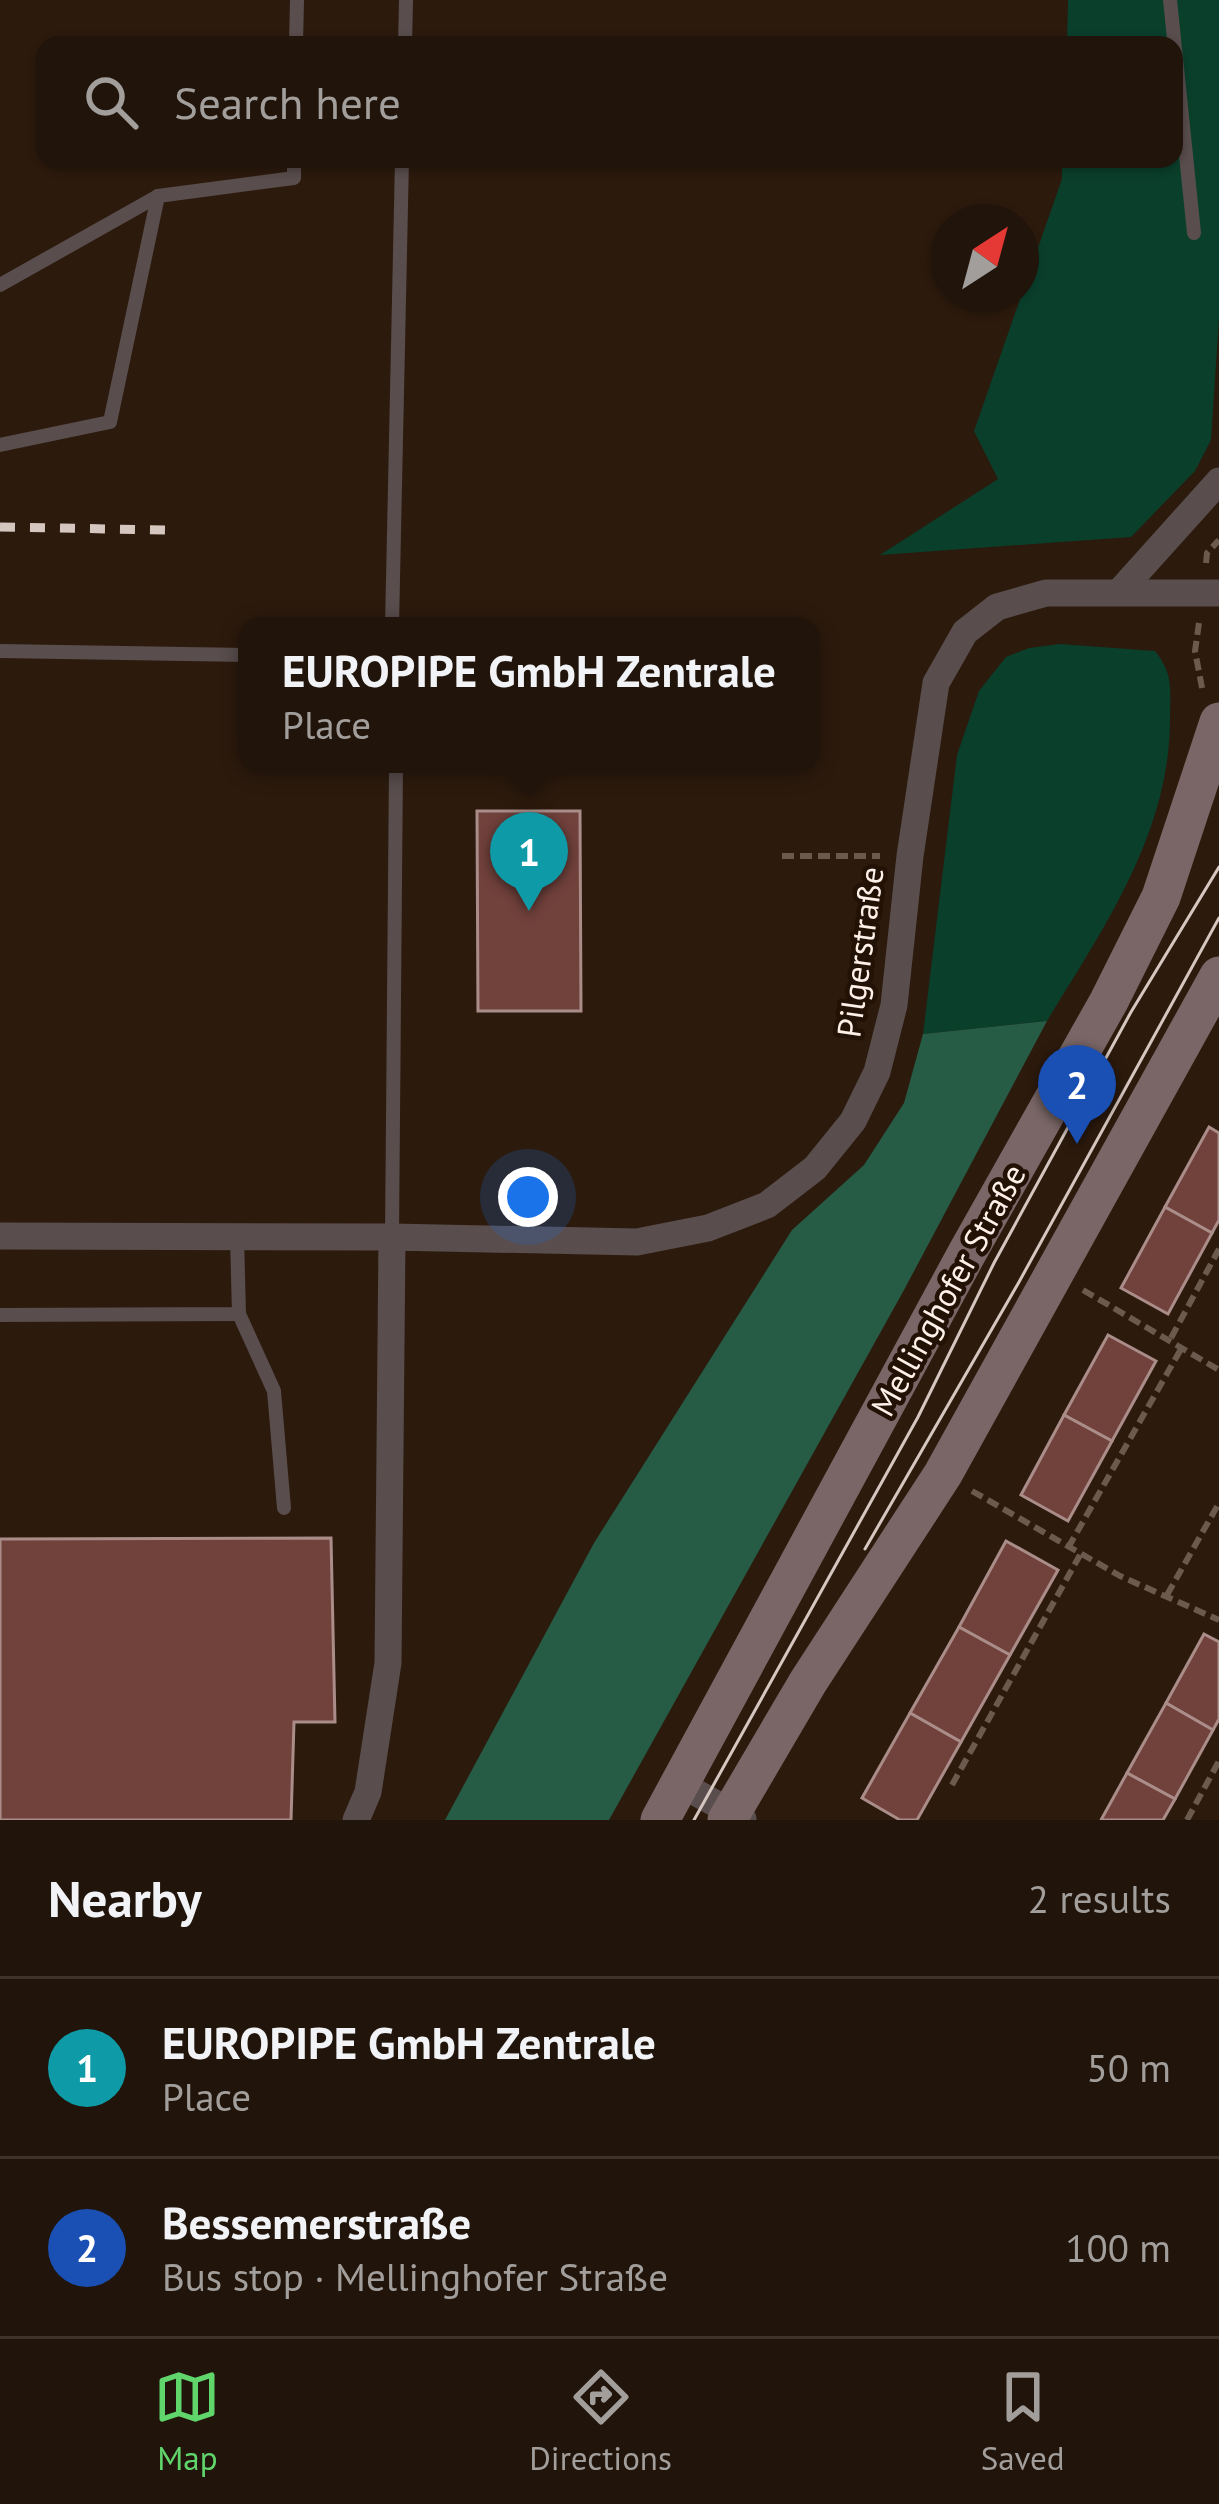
<!DOCTYPE html>
<meta charset="utf-8">
<style>
body{margin:0;font-family:"PT Sans",sans-serif;background:#291d13;color:#f1f3f6}
.compass{position:absolute;left:931px;top:204px;width:108px;height:108px;border-radius:50%;background:#21140a;box-shadow:0 3px 9px #0004;rotate:36deg}
.you{position:absolute;left:528px;top:1197px;width:42px;height:42px;margin:-30px;border:9px solid #fff;border-radius:50%;background:#1a73e8;box-shadow:0 0 0 18px #1a73e833}
.badge{display:grid;place-items:center;width:78px;height:78px;border-radius:50%;background:#60d56b;color:#fff;font-size:39px;font-weight:700}
.pin{position:absolute;translate:-50% -99px;filter:drop-shadow(0 3px 6px #0008)}
.pin::after{content:'';position:absolute;top:63px;width:42px;height:36px;background:inherit;clip-path:polygon(0 0,100% 0,50% 100%)}
.popup{position:absolute;left:238px;top:617px;width:582px;height:156px;box-sizing:border-box;display:grid;place-content:center;border-radius:24px;background:#21140a;filter:drop-shadow(0 3px 9px #0005);font-size:39px;white-space:nowrap;color:#a29e9c}
.popup b{font-size:45px;color:#f1f3f6}
.popup::after{content:'';position:absolute;left:50%;top:100%;margin-left:-24px;border:24px solid transparent;border-top-color:#21140a}
.list{margin:0;padding:0;list-style:none}
h2{display:flex;justify-content:space-between;align-items:center;height:156px;margin:0;padding:0 48px;font-size:51px}
h2 small{font-size:39px;font-weight:400;color:#a29e9c}
.list li{display:grid;grid-template-columns:78px 1fr auto;gap:36px;align-items:center;box-sizing:border-box;height:180px;padding:0 48px;border-top:3px solid #3e332b}
.list b{display:block;font-size:45px;white-space:nowrap}
.list p{margin:0;font-size:39px;white-space:nowrap;color:#a29e9c}
.list em{font-size:39px;font-style:normal;color:#a29e9c}
.icon{flex:none;width:66px;height:66px;fill:none;stroke:currentColor;stroke-width:2;stroke-linecap:round;stroke-linejoin:round}
.map{position:relative;flex:none;width:1219px;height:1820px;overflow:hidden}
.search{position:absolute;background:#21140a;box-shadow:0 3px 9px #0004;left:36px;right:36px;top:36px;height:132px;display:flex;align-items:center;gap:30px;box-sizing:border-box;padding:0 42px;border-radius:24px;color:#a29e9c;font-size:45px}
.sheet{height:516px;background:#21140a}
nav{display:flex;justify-content:space-around;align-items:center;box-sizing:border-box;height:168px;border-top:3px solid #3e332b;background:#21140a;font-size:33px;color:#a29e9c}
nav a{display:grid;justify-items:center;gap:6px}
nav .on{color:#60d56b}
.map>svg:first-child{display:block}
.green{fill:#0a3f2c}
.forest{fill:#265c46}
.building{fill:#71413c;stroke:#aa8d89;stroke-width:3}
.lines{fill:none;stroke-linecap:round;stroke-linejoin:round}
.path{stroke:#6b5b4f;stroke-width:6;stroke-dasharray:12 6;stroke-linecap:butt}
.lane{stroke:#594d4d;stroke-width:14}
.street{stroke:#594d4d;stroke-width:27}
.secondary{stroke:#7a6666;stroke-width:39}
.tram{stroke:#d5c7bf;stroke-width:3}
.rail{stroke:#d5c7bf;stroke-width:9;stroke-dasharray:15 15;stroke-linecap:butt}
.labels{text-anchor:middle;stroke-width:9;stroke-linejoin:round;paint-order:stroke}
.street-label{font-size:33px;fill:#fdf0e8;stroke:#221105}
</style>
<div class="map">
<svg width="1219" height="1820" viewBox="0 0 1219 1820">
<rect width="100%" height="100%" fill="#2c1a0d"/>
<g class="green">
<polygon points="1068,0 1219,0 1219,318 1211,440 1195,471 1131,537 880,555 998,479 974,431 1062,179 1062,159 1174,159 1174,45 1067,45"/>
<path d="M1060,644l95,7c19,24 15,38 15,68 0,114 -66,208 -123,302l-124,13 34,-279 22,-64 27,-34 23,-9z"/>
</g>
<polygon class="forest" points="1047,1021 904,1290 609,1820 445,1820 594,1543 792,1230 864,1165 904,1103 923,1034"/>
<g class="building">
<polygon points="477,811 580,811 581,1011 478,1011"/>
<polygon points="1209,1127 1219,1133 1219,1220 1212,1233 1165,1207"/>
<polygon points="1165,1207 1212,1233 1168,1314 1121,1288"/>
<polygon points="1108,1335 1156,1361 1112,1441 1064,1415"/>
<polygon points="1064,1415 1112,1441 1068,1521 1021,1495"/>
<polygon points="331,1538 335,1722 294,1722 291,1820 0,1820 0,1539"/>
<polygon points="1006,1541 1058,1570 1010,1655 959,1627"/>
<polygon points="959,1627 1010,1655 961,1742 910,1713"/>
<polygon points="1204,1634 1219,1642 1219,1719 1213,1730 1166,1703"/>
<polygon points="1166,1703 1213,1730 1175,1799 1127,1773"/>
<polygon points="910,1713 961,1742 917,1820 900,1820 862,1798"/>
<polygon points="1127,1773 1175,1799 1163,1820 1101,1820"/>
</g>
<g class="lines">
<g class="path">
<polyline points="1206,563 1207,553 1219,540"/>
<polyline points="1199,623 1195,651 1203,693"/>
<polyline points="782,856 880,856"/>
<polyline points="1083,1290 1219,1370"/>
<polyline points="1171,1338 1219,1249"/>
<polyline points="972,1491 1120,1576 1219,1620"/>
<polyline points="1068,1548 1181,1349"/>
<polyline points="1167,1595 1219,1503"/>
<polyline points="952,1785 1080,1555"/>
<polyline points="1187,1820 1219,1761"/>
</g>
<g class="lane">
<polyline points="1170,0 1194,233"/>
<polyline points="296,45 297,0"/>
<polyline points="405,45 406,0"/>
<polyline points="0,285 158,196"/>
<polyline points="0,445 110,422 158,196 294,178 294,159"/>
<polyline points="392,626 402,159"/>
<polyline points="0,651 247,655"/>
<polyline points="392,1237 396,764"/>
<polyline points="239,1314 274,1391 284,1508"/>
<polyline points="0,1315 239,1314 237,1237"/>
</g>
<g class="street">
<polyline points="1121,590 1219,481"/>
<polyline points="0,1236 392,1237"/>
<polyline points="679,1783 743,1819"/>
<polyline points="356,1820 368,1792 388,1663 392,1237 637,1242 708,1228 767,1205 815,1168 853,1121 877,1072 894,1005 910,856 936,683 965,632 997,607 1046,593 1219,593"/>
</g>
<g class="secondary">
<polyline points="660,1820 967,1253 1109,1001 1161,897 1219,722"/>
<polyline points="727,1820 808,1682 943,1474 1219,976"/>
</g>
<g class="tram">
<polyline points="865,1549 1019,1282 1219,918"/>
<polyline points="694,1820 918,1417 994,1263 1131,1012 1219,867"/>
</g>
<polyline class="rail" points="0,527 167,530"/>
</g>
<g class="labels">
<g class="street-label">
<text transform="translate(860 952) rotate(-82)" y="12">Pilgerstraße</text>
<text transform="translate(948 1290) rotate(-61)" y="12">Mellinghofer Straße</text>
</g>
</g>
</svg>
<svg class="compass" viewBox="-18 -18 36 36"><path d="M0-13l5 13h-10z" fill="#e53935"/><path d="M0 13l5-13h-10z" fill="#a29e9c"/></svg>
<div class="you"></div>
<div class="pin badge" style="left:529px;top:911px;background:#0f9aa8">1</div>
<div class="popup"><b>EUROPIPE GmbH Zentrale</b>Place</div>
<div class="pin badge" style="left:1077px;top:1144px;background:#1a4fb4">2</div>
<div class="search"><svg class="icon" aria-label="search" viewBox="0 0 24 24"><circle cx="10" cy="10" r="6"/><path d="M15 15l6 6"/></svg>Search here</div>
</div>
<section class="sheet">
<h2>Nearby<small>2 results</small></h2>
<ul class="list">
<li><span class="badge" style="background:#0f9aa8">1</span><div><b>EUROPIPE GmbH Zentrale</b><p>Place</p></div><em>50 m</em></li>
<li><span class="badge" style="background:#1a4fb4">2</span><div><b>Bessemerstraße</b><p>Bus stop · Mellinghofer Straße</p></div><em>100 m</em></li>
</ul>
</section>
<nav>
<a class="on"><svg class="icon" aria-label="map" viewBox="0 0 24 24"><path d="M3 6l6-2 6 2 6-2v14l-6 2-6-2-6 2zM9 4v14M15 6v14"/></svg>Map</a>
<a><svg class="icon" aria-label="directions" viewBox="0 0 24 24"><path d="M12 3l9 9-9 9-9-9zM9 14v-3h6M13 9l2 2-2 2"/></svg>Directions</a>
<a><svg class="icon" aria-label="saved" viewBox="0 0 24 24"><path d="M7 4h10v16l-5-4-5 4z"/></svg>Saved</a>
</nav>
